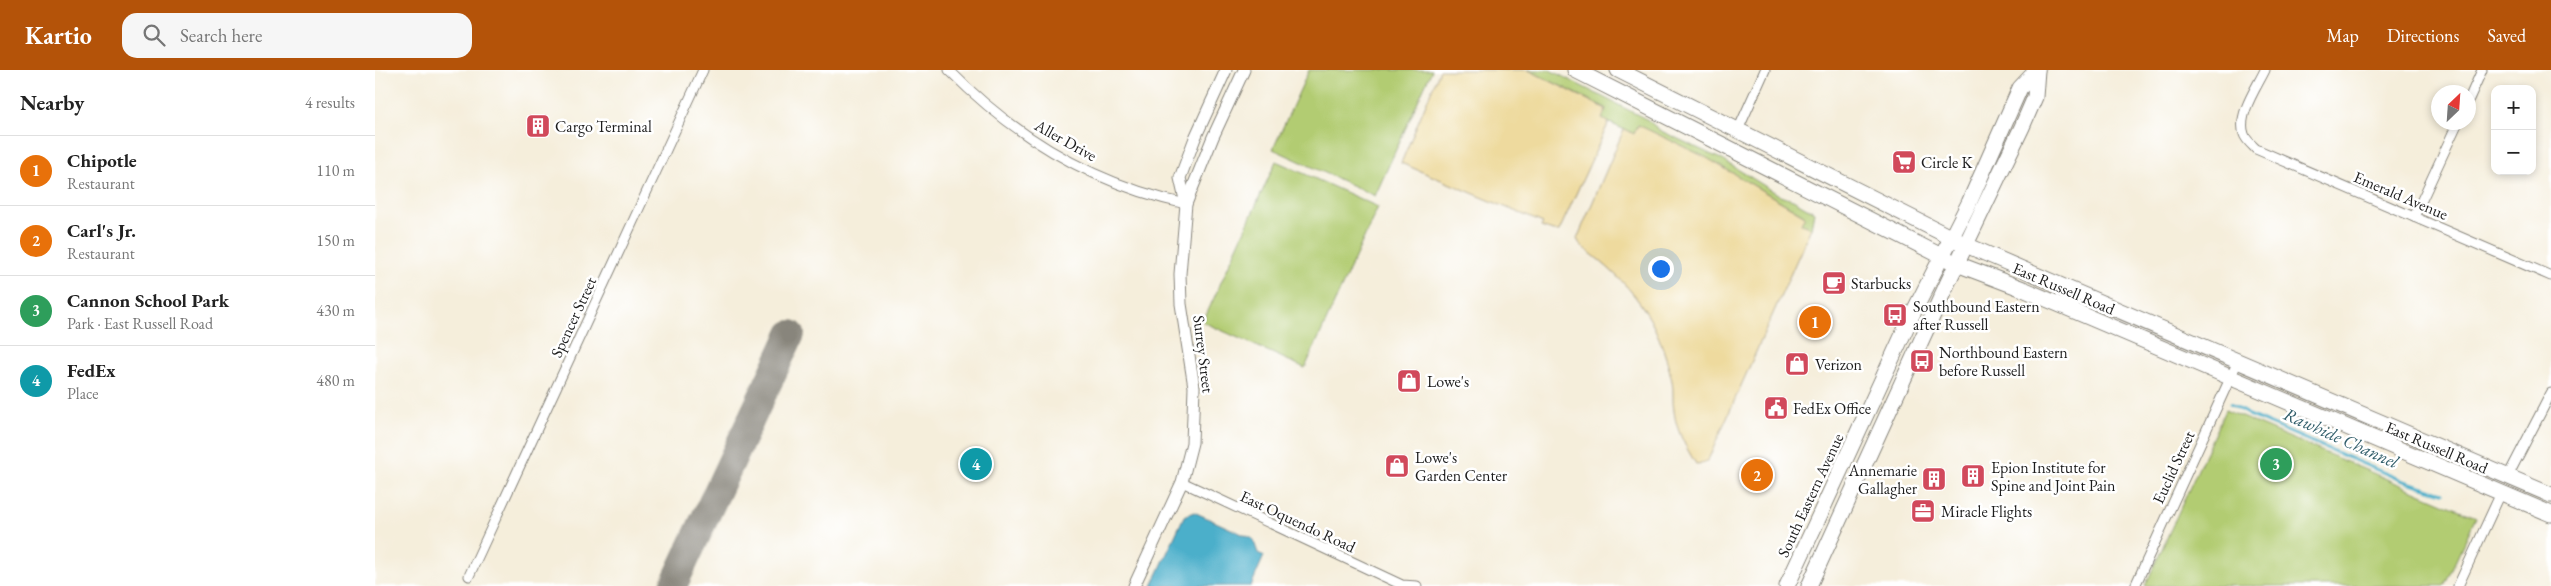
<!DOCTYPE html>
<meta charset="utf-8">
<style>
body{margin:0;font-family:"EB Garamond",serif;background:#f6f6f6;color:#222}
.controls{position:absolute;right:15px;top:15px;display:grid;overflow:hidden;border-radius:10px;box-shadow:0 2px 8px #0003}
.controls button{width:45px;height:45px;display:grid;place-items:center;padding:0;border:0;border-bottom:1px solid #e0e0e0;background:#fff;color:#222;font:25px sans-serif}
.compass{position:absolute;left:2056px;top:15px;width:45px;height:45px;border-radius:50%;background:#fff;box-shadow:0 2px 8px #0003;rotate:25deg}
.you{position:absolute;left:1285px;top:198px;width:18px;height:18px;margin:-12px;border:4px solid #fff;border-radius:50%;background:#1a73e8;box-shadow:0 0 0 8px #1a73e833}
.badge{display:grid;place-items:center;width:32px;height:32px;border-radius:50%;background:#b45309;color:#fff;font-size:16px;font-weight:700}
.pin{position:absolute;translate:-50% -50%;border:2px solid #fff;box-shadow:0 1px 5px #0006}
.list{margin:0;padding:0;list-style:none}
h2{display:flex;justify-content:space-between;align-items:center;height:65px;margin:0;padding:0 20px;font-size:21px}
h2 small{font-size:16px;font-weight:400;color:#767676}
.list li{display:grid;grid-template-columns:32px 1fr auto;gap:15px;align-items:center;box-sizing:border-box;height:70px;padding:0 20px;border-top:1px solid #e0e0e0}
.list b{display:block;font-size:19px;white-space:nowrap}
.list p{margin:0;font-size:16px;white-space:nowrap;color:#767676}
.list em{font-size:16px;font-style:normal;color:#767676}
.icon{flex:none;width:28px;height:28px;fill:none;stroke:currentColor;stroke-width:2;stroke-linecap:round;stroke-linejoin:round}
.map{position:relative;flex:none;width:2176px;height:516px;overflow:hidden}
header{display:flex;align-items:center;gap:30px;box-sizing:border-box;height:70px;padding:0 25px;background:#b45309;color:#fff}
header strong{font-size:24px}
nav{display:flex;gap:28px;margin-inline-start:auto;font-size:18px}
.search{width:350px;height:45px;background:#f6f6f6;display:flex;align-items:center;gap:12px;box-sizing:border-box;padding:0 18px;border-radius:15px;color:#767676;font-size:19px}
main{display:flex}
aside{flex:1;background:#fff}
.map>svg:first-child{display:block}
.green{fill:#b2cc72;stroke:#677447}
.sand{fill:#eeda9e;stroke:#857b5d}
.water{fill:#4bafca;stroke:#346673}
.lines{fill:none;stroke-linecap:round;stroke-linejoin:round}
.stream{stroke:#4bafca;stroke-width:3}
.taxiway{stroke:#88857c;stroke-width:28}
.minor-casing{stroke:#88857c;stroke-width:11}
.tertiary-casing{stroke:#88857c;stroke-width:13}
.primary-casing{stroke:#88857c;stroke-width:17}
.minor{stroke:#fff;stroke-width:9}
.tertiary{stroke:#fff;stroke-width:11}
.primary{stroke:#fff;stroke-width:15}
.labels{text-anchor:middle;stroke-width:5;stroke-linejoin:round;paint-order:stroke}
.poi-label{font-size:16px;fill:#1c1c1c;stroke:#fff;text-anchor:start}
.street-label{font-size:16px;fill:#1c1c1c;stroke:#fff}
.water-label{font-size:18px;font-style:italic;fill:#315e6a;stroke:#fff}
</style>
<header>
<strong>Kartio</strong>
<div class="search"><svg class="icon" aria-label="search" viewBox="0 0 24 24"><circle cx="10" cy="10" r="6"/><path d="M15 15l6 6"/></svg>Search here</div>
<nav><a>Map</a><a>Directions</a><a>Saved</a></nav>
</header>
<main>
<aside>
<h2>Nearby<small>4 results</small></h2>
<ul class="list">
<li><span class="badge" style="background:#e8710a">1</span><div><b>Chipotle</b><p>Restaurant</p></div><em>110 m</em></li>
<li><span class="badge" style="background:#e8710a">2</span><div><b>Carl's Jr.</b><p>Restaurant</p></div><em>150 m</em></li>
<li><span class="badge" style="background:#2e9e5b">3</span><div><b>Cannon School Park</b><p>Park · East Russell Road</p></div><em>430 m</em></li>
<li><span class="badge" style="background:#0f9aa8">4</span><div><b>FedEx</b><p>Place</p></div><em>480 m</em></li>
</ul>
</aside>
<div class="map">
<svg width="2176" height="516" viewBox="0 0 2176 516">
<rect width="100%" height="100%" fill="#fff"/>
<filter id="ink" filterUnits="userSpaceOnUse"><feTurbulence type="fractalNoise" baseFrequency=".02" numOctaves="2"/><feDisplacementMap in="SourceGraphic" scale="10" xChannelSelector="R" yChannelSelector="G"/><feConvolveMatrix kernelMatrix="1 2 1 2 8 2 1 2 1" color-interpolation-filters="sRGB"/></filter>
<filter id="wash" filterUnits="userSpaceOnUse"><feTurbulence type="fractalNoise" baseFrequency=".0096" numOctaves="4" result="noise"/><feDisplacementMap in="SourceGraphic" scale="20" xChannelSelector="R" yChannelSelector="G"/><feGaussianBlur stdDeviation="1.12" result="paint"/><feColorMatrix in="noise" values="0 0 0 0 0 0 0 0 0 0 0 0 0 0 0 0 0 1.4 0 .05"/><feComposite in="paint" operator="in"/></filter>
<g filter="url(#wash)">
<rect width="100%" height="100%" fill="#f5eedb"/>
<g class="green">
<polygon points="934,0 1057,0 1000,126 898,79"/>
<polygon points="1153,0 1175,0 1273,50 1284,60 1346,89 1406,126 1418,130 1439,142 1436,158 1426,154 1429,145 1330,87 1263,55 1259,64 1226,49 1231,38"/>
<polygon points="901,91 1003,137 930,298 828,252"/>
<polygon points="1850,340 2101,447 2069,516 1770,516"/>
</g>
<g class="sand">
<polygon points="1065,0 1153,0 1231,39 1227,49 1234,52 1184,161 1178,161 1166,157 1168,153 1026,93"/>
<path d="M1263,55l67,32 100,59 -4,8 10,4 -103,232 -9,5 -3,-1c-10,-17 -20,-33 -22,-53 -2,-10 0,-20 -2,-30 -14,-64 -40,-97 -91,-135l-4,-7 47,-110 10,5z"/>
</g>
<polygon class="water" points="819,442 878,469 883,483 889,486 876,516 777,516 809,446"/>
<g class="lines">
<polyline class="stream" points="1855,334 1874,345 2026,410 2068,423"/>
<polyline class="taxiway" points="298,516 416,264"/>
</g>
</g>
<g filter="url(#ink)">
<g class="lines">
<defs>
<g id="minor">
<path d="M574,0c66,67 145,114 237,134"/>
<path d="M1890,0c-8,17 -28,45 -21,64 1,5 8,11 12,15l295,127"/>
<polyline points="2094,29 2107,0"/>
<polyline points="1363,60 1390,0"/>
<polyline points="2039,147 2083,52"/>
<polyline points="2133,406 2176,323"/>
<polyline points="807,412 1027,515 1042,516"/>
<polyline points="94,506 328,0"/>
<polyline points="1760,516 1863,291"/>
<polyline points="2083,516 2126,423"/>
</g>
<g id="tertiary">
<polyline points="811,134 805,108 820,68 851,0"/>
<polyline points="759,516 807,412 817,373 819,317 806,234 805,204 811,134 838,67 869,0"/>
</g>
<g id="primary">
<polyline points="1200,0 1582,194 1648,219 2176,444"/>
<polyline points="1243,0 1591,175 2176,425"/>
<polyline points="1412,516 1536,247 1594,133 1645,18 1662,0"/>
<polyline points="1434,516 1573,212 1647,57 1660,27 1662,0"/>
</g>
</defs>
<use href="#minor" class="minor-casing"/>
<use href="#tertiary" class="tertiary-casing"/>
<use href="#primary" class="primary-casing"/>
<use href="#minor" class="minor"/>
<use href="#tertiary" class="tertiary"/>
<use href="#primary" class="primary"/>
</g>
</g>
<defs>
<symbol id="building-square" viewBox="-11 -11 22 22"><rect x="-9" y="-9" width="18" height="18" rx="4" fill="#d1495b" stroke="#fff"/><path d="M-4-6H4V6H1V3H-1V6H-4ZM-2.5-4.3h1.7v1.8h-1.7ZM.8-4.3h1.7v1.8H.8ZM-2.5-1h1.7V.8h-1.7ZM.8-1h1.7V.8H.8Z" fill="#fff"/></symbol>
<symbol id="supermarket-square" viewBox="-11 -11 22 22"><rect x="-9" y="-9" width="18" height="18" rx="4" fill="#d1495b" stroke="#fff"/><path d="M-6-5.5h2.5l.6 2H6L4.5 2H-2.5L-4.4-4H-6ZM-1.5 3.2a1.3 1.3 0 1 0 .1 0ZM3 3.2a1.3 1.3 0 1 0 .1 0Z" fill="#fff"/></symbol>
<symbol id="cafe-square" viewBox="-11 -11 22 22"><rect x="-9" y="-9" width="18" height="18" rx="4" fill="#d1495b" stroke="#fff"/><path d="M-5.5-4.5H6V0H3Q3 3.5 0 3.5H-2.5Q-5.5 3.5-5.5 0ZM3-3.2v2h1.7v-2ZM-6 4.5H4V6H-6Z" fill="#fff"/></symbol>
<symbol id="bus-square" viewBox="-11 -11 22 22"><rect x="-9" y="-9" width="18" height="18" rx="4" fill="#d1495b" stroke="#fff"/><path d="M-5-6H5V4H4V6H2V4H-2V6H-4V4H-5ZM-3.5-4V0h7V-4ZM-3.5 1.2v1.5H-2V1.2ZM2 1.2v1.5H3.5V1.2Z" fill="#fff"/></symbol>
<symbol id="shop-square" viewBox="-11 -11 22 22"><rect x="-9" y="-9" width="18" height="18" rx="4" fill="#d1495b" stroke="#fff"/><path d="M-5-2.5h2.3a2.7 3.5 0 0 1 5.4 0H5L5.5 6h-11ZM-1.5-2.5h3a1.5 2.3 0 0 0-3 0Z" fill="#fff"/></symbol>
<symbol id="civic-square" viewBox="-11 -11 22 22"><rect x="-9" y="-9" width="18" height="18" rx="4" fill="#d1495b" stroke="#fff"/><path d="M-.6-6.5H3V-4.5H.6V-3L4-1V1h2V6H-6V1h2V-1L-.6-3ZM-1.2 2.5V6h2.4V2.5Z" fill="#fff"/></symbol>
<symbol id="office-square" viewBox="-11 -11 22 22"><rect x="-9" y="-9" width="18" height="18" rx="4" fill="#d1495b" stroke="#fff"/><path d="M-6-3h4V-5.5h4V-3h4V5H-6ZM-1-4.5V-3h2v-1.5ZM-6 0V1H6V0Z" fill="#fff"/></symbol>
</defs>
<g fill-rule="evenodd">
<use href="#building-square" x="149" y="42" width="28" height="28"/>
<use href="#supermarket-square" x="1515" y="78" width="28" height="28"/>
<use href="#cafe-square" x="1445" y="199" width="28" height="28"/>
<use href="#bus-square" x="1506" y="231" width="28" height="28"/>
<use href="#bus-square" x="1533" y="277" width="28" height="28"/>
<use href="#shop-square" x="1408" y="280" width="28" height="28"/>
<use href="#shop-square" x="1020" y="297" width="28" height="28"/>
<use href="#civic-square" x="1387" y="324" width="28" height="28"/>
<use href="#shop-square" x="1008" y="382" width="28" height="28"/>
<use href="#building-square" x="1584" y="392" width="28" height="28"/>
<use href="#building-square" x="1545" y="395" width="28" height="28"/>
<use href="#office-square" x="1534" y="427" width="28" height="28"/>
</g>
<g class="labels">
<g class="poi-label">
<text x="180" y="62">Cargo Terminal</text>
<text x="1546" y="98">Circle K</text>
<text x="1476" y="219">Starbucks</text>
<text x="1538" y="242">Southbound Eastern<tspan x="1538" dy="18">after Russell</tspan></text>
<text x="1564" y="288">Northbound Eastern<tspan x="1564" dy="18">before Russell</tspan></text>
<text x="1440" y="300">Verizon</text>
<text x="1052" y="317">Lowe's</text>
<text x="1418" y="344">FedEx Office</text>
<text x="1040" y="393">Lowe's<tspan x="1040" dy="18">Garden Center</tspan></text>
<text x="1616" y="403">Epion Institute for<tspan x="1616" dy="18">Spine and Joint Pain</tspan></text>
<text x="1542" y="406" text-anchor="end">Annemarie<tspan x="1542" dy="18">Gallagher</tspan></text>
<text x="1566" y="447">Miracle Flights</text>
</g>
<g class="street-label">
<text transform="translate(691 70) rotate(29)" y="6">Aller Drive</text>
<text transform="translate(2026 125) rotate(23)" y="6">Emerald Avenue</text>
<text transform="translate(1689 218) rotate(23)" y="6">East Russell Road</text>
<text transform="translate(198 247) rotate(-65)" y="6">Spencer Street</text>
<text transform="translate(829 284) rotate(83)" y="6">Surrey Street</text>
<text transform="translate(2062 377) rotate(23)" y="6">East Russell Road</text>
<text transform="translate(1798 397) rotate(-65)" y="6">Euclid Street</text>
<text transform="translate(1435 425) rotate(-65)" y="6">South Eastern Avenue</text>
<text transform="translate(923 451) rotate(25)" y="6">East Oquendo Road</text>
</g>
<g class="water-label">
<text transform="translate(1966 368) rotate(24)" y="6">Rawhide Channel</text>
</g>
</g>
</svg>
<div class="controls">
<button>+</button>
<button>−</button>
</div>
<svg class="compass" viewBox="-18 -18 36 36"><path d="M0-13l5 13h-10z" fill="#e53935"/><path d="M0 13l5-13h-10z" fill="#767676"/></svg>
<div class="you"></div>
<div class="pin badge" style="left:1440px;top:252px;background:#e8710a">1</div>
<div class="pin badge" style="left:1382px;top:405px;background:#e8710a">2</div>
<div class="pin badge" style="left:1901px;top:394px;background:#2e9e5b">3</div>
<div class="pin badge" style="left:601px;top:394px;background:#0f9aa8">4</div>
</div>
</main>
